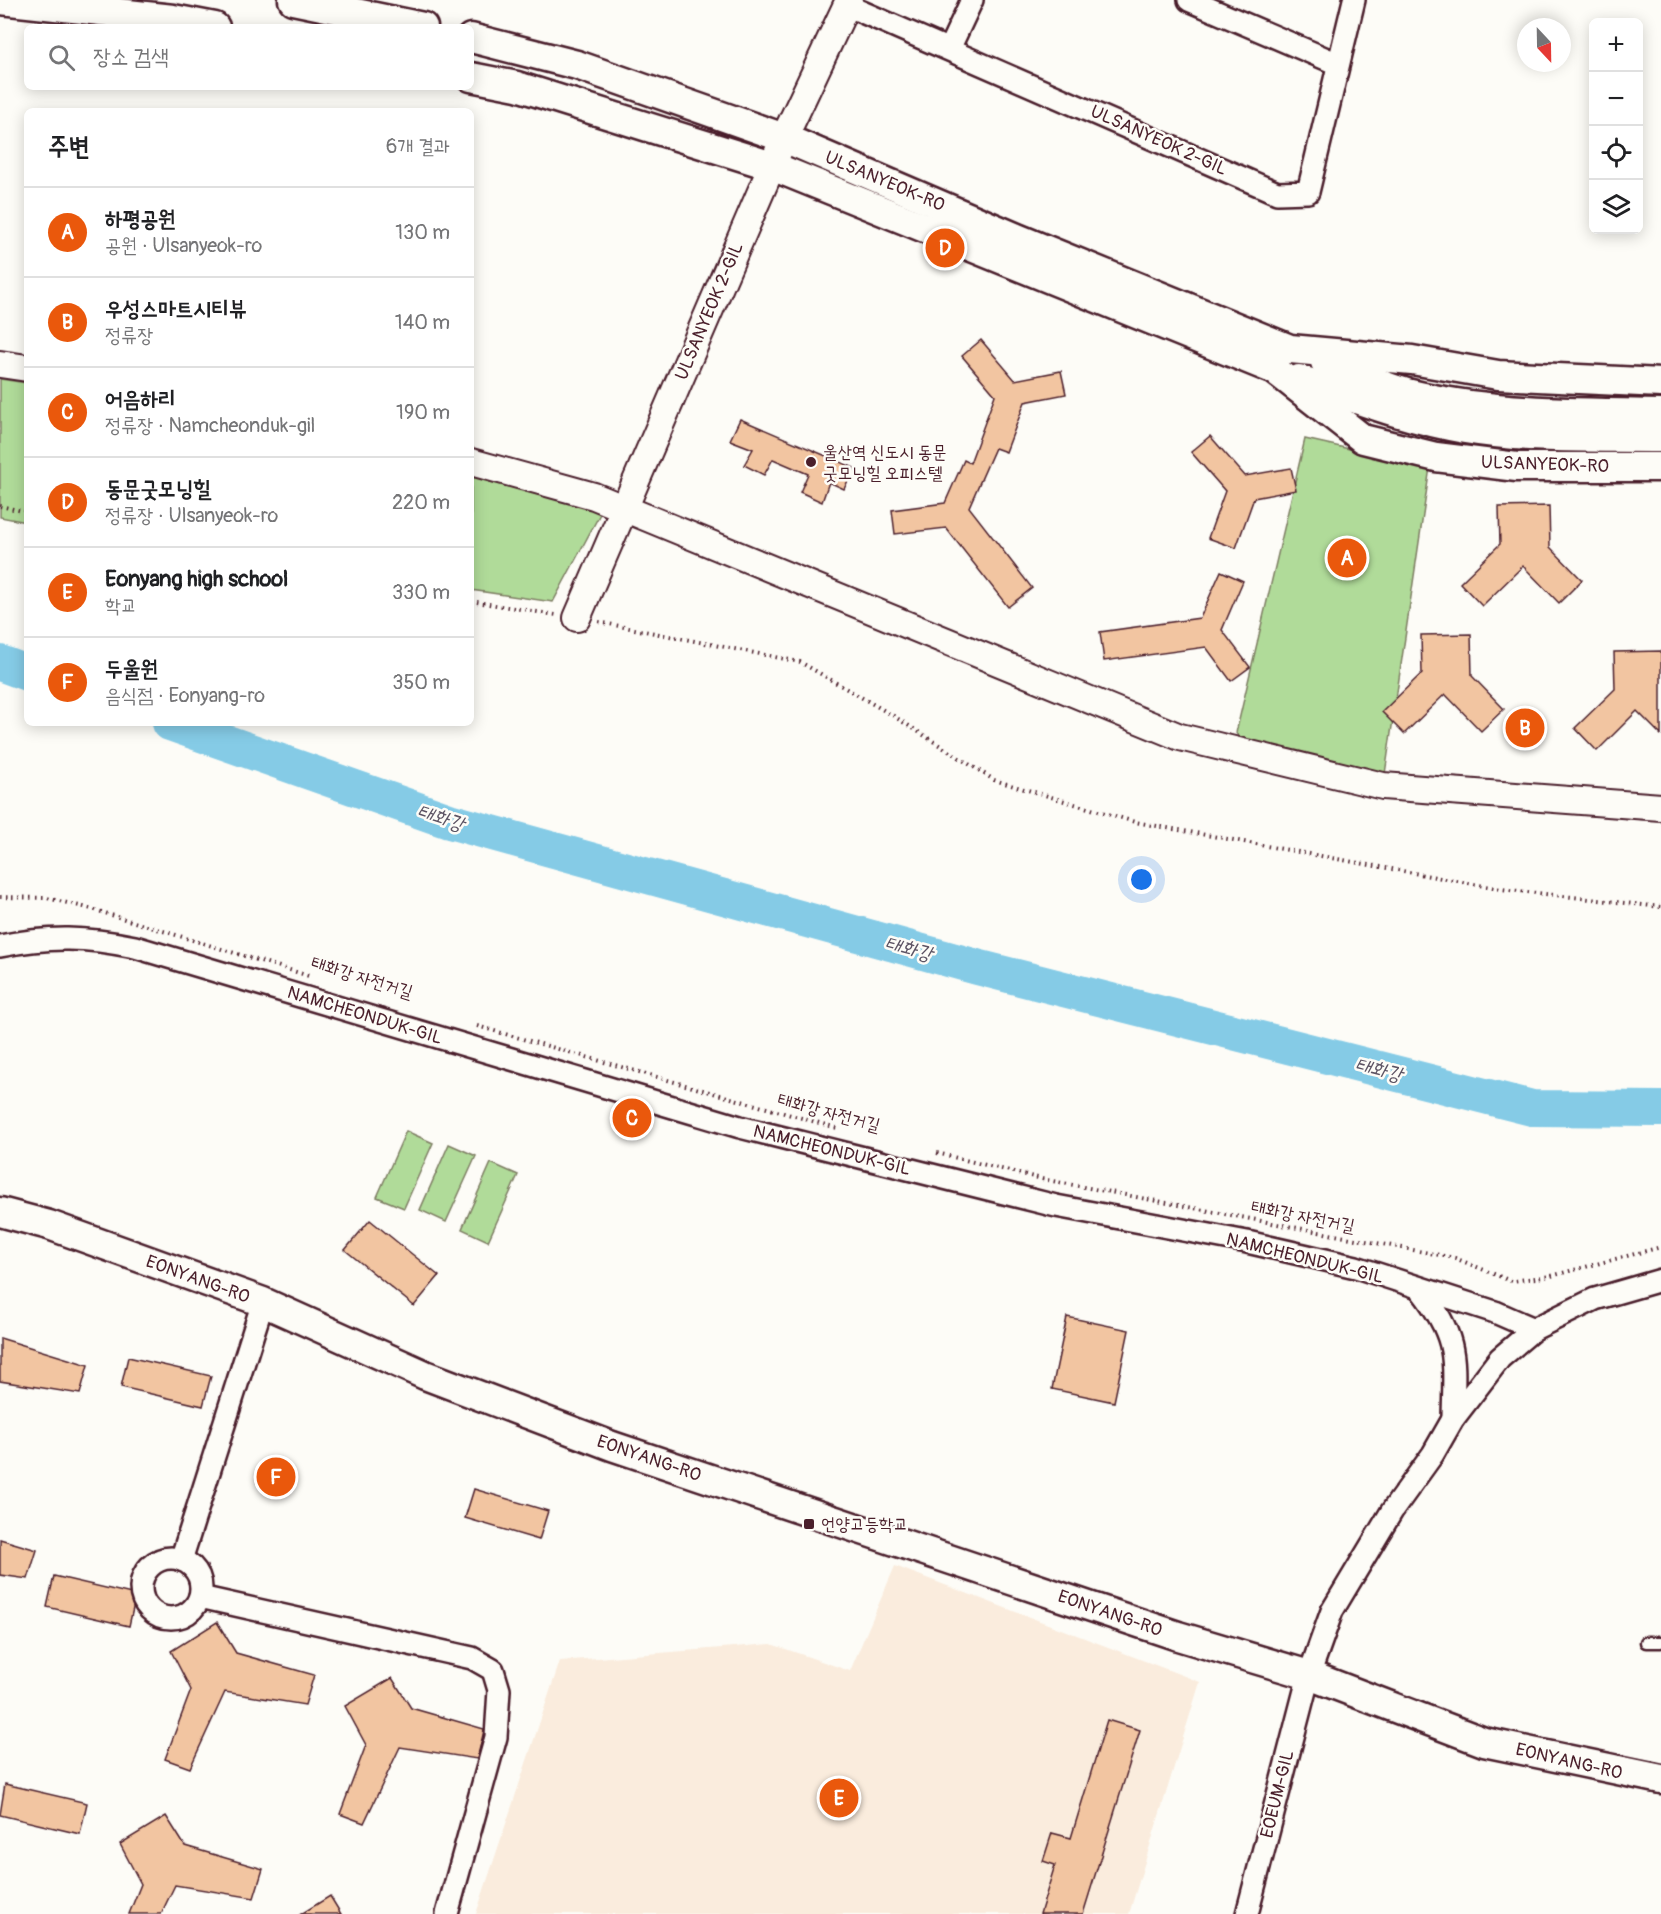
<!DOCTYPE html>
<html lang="ko">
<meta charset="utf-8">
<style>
body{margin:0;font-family:Pangolin,"Poor Story",sans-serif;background:#f6f6f6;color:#202124}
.controls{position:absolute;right:18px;top:18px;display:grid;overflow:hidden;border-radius:9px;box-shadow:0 3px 15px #0003}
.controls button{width:54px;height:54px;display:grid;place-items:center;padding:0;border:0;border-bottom:2px solid #e0e0e0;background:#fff;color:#202124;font:30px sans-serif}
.compass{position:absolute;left:1517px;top:18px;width:54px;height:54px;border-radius:50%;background:#fff;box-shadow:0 3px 15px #0003;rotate:158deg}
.you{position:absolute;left:1142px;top:880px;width:21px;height:21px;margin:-15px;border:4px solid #fff;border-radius:50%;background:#1a73e8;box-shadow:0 0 0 9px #1a73e833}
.badge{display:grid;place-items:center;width:39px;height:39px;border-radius:50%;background:#ea580c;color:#fff;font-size:20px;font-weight:700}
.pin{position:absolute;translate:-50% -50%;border:3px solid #fff;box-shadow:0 2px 6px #0006}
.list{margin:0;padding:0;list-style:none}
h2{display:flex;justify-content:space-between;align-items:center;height:78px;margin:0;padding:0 24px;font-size:26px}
h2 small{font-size:20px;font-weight:400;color:#757577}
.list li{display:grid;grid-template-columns:39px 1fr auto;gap:18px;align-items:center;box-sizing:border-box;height:90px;padding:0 24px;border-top:2px solid #e0e0e0}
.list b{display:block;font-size:22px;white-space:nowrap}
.list p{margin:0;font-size:20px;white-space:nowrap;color:#757577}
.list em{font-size:20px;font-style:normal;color:#757577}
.icon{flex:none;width:33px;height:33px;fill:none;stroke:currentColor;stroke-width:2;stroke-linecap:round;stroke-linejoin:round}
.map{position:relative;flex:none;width:1661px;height:1914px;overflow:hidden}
.search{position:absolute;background:#fff;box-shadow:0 3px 15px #0003;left:24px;top:24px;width:450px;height:66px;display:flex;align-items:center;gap:15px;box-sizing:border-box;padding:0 21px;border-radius:9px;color:#757577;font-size:22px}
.panel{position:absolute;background:#fff;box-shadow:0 3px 15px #0003;left:24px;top:108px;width:450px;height:618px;border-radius:9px}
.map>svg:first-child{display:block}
.built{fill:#faecdd}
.green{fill:#b0db99;stroke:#7d7d62;stroke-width:1.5}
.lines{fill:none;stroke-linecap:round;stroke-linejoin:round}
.river{stroke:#85cbe6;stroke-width:36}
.building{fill:#f2c5a1;stroke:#4a1f2b;stroke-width:1.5}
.service-casing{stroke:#4a1f2b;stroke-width:15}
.minor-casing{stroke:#4a1f2b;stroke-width:26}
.tertiary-casing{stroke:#4a1f2b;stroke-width:30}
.secondary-casing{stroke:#4a1f2b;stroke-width:33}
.path{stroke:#4a1f2b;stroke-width:4;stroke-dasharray:1.5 4.5;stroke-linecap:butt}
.service{stroke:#fdfcf7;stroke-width:10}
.minor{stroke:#fdfcf7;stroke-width:21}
.tertiary{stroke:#fdfcf7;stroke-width:26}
.secondary{stroke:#fdfcf7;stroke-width:28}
.poi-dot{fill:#4a1f2b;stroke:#fdfcf7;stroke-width:2}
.labels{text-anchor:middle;stroke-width:5;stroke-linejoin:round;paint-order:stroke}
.street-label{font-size:18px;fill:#4a1f2b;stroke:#fdfcf7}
.poi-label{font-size:18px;fill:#4a1f2b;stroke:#fdfcf7;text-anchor:start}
.water-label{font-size:20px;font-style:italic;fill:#5c5363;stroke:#fdfcf7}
</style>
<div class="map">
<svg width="1661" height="1914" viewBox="0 0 1661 1914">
<rect width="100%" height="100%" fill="#fdfcf7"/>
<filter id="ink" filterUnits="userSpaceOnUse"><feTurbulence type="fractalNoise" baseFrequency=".0167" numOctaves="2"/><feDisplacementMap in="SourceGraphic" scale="12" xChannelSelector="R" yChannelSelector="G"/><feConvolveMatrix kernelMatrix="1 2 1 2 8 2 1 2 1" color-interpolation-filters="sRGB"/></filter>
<g filter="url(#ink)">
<polygon class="built" points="895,1566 1200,1682 1129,1914 476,1914 560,1661 771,1644 850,1671"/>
<g class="green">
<polygon points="0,379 27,383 27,522 0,517"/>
<polygon points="1305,439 1430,467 1385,774 1254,755 1236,733"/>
<polygon points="471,472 602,510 553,602 471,590"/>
<polygon points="406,1131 433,1143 404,1208 377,1197"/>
<polygon points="449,1144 476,1156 446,1222 420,1210"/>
<polygon points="491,1163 518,1175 488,1241 462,1229"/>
</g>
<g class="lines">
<g class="river">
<polyline points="0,663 27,673"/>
<polyline points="170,723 449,821 977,967 1532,1108 1661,1109"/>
</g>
</g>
<g class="building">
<polygon points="981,340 1015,380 1061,371 1066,394 1025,402 1006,452 995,448 969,507 1032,588 1008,607 946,528 895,534 892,510 945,503 964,460 970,463 995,395 962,356"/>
<polygon points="740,419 854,468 844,489 829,482 822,502 800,492 808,474 773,459 764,475 744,465 753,449 730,440"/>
<polygon points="1210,436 1245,476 1291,468 1296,490 1254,498 1236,548 1208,538 1225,491 1191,452"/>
<polygon points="1549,506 1550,547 1582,580 1559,603 1523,566 1482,606 1460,583 1500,544 1499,507"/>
<polygon points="1221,571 1243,581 1222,630 1250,667 1231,681 1206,647 1104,661 1100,632 1200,618"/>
<polygon points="1471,634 1472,676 1504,709 1481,731 1445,694 1404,734 1382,712 1422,673 1421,635"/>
<polygon points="1661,651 1661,735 1637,711 1597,751 1575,728 1615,689 1614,652"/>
<polygon points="370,1220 439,1276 414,1306 345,1250"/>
<polygon points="1067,1317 1129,1330 1114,1402 1052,1389"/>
<polygon points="0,1338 88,1365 80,1394 0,1381"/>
<polygon points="128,1357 211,1376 203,1406 121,1387"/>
<polygon points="474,1489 548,1511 539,1540 465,1518"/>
<polygon points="0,1539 37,1550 28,1579 0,1575"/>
<polygon points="54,1576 136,1595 129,1626 47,1607"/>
<polygon points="217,1622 236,1653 314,1675 305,1705 225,1692 190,1768 165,1759 191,1690 171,1651"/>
<polygon points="392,1678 411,1708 484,1729 483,1735 477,1759 400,1747 364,1823 340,1814 366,1745 345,1706"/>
<polygon points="1107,1720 1140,1730 1083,1914 1040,1914 1055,1865 1043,1861 1052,1833 1071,1838"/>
<polygon points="5,1784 87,1803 80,1834 0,1815"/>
<polygon points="166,1816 185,1846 263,1869 254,1898 175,1885 161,1914 129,1914 141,1884 120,1844"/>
<polygon points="330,1896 341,1914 301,1914"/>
</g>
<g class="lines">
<defs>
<polyline id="service" points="1646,1642 1661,1642"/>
<g id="minor">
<polyline points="1189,0 1338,64"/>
<polyline points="846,5 1277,193 1308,192 1354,0"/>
<polyline points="949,49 972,0"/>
<path d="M0,946c50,-10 86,-9 135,1l605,180 316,79 191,36 109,25 139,45 39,17 61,-30 66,-19"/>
<path d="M1421,1290c39,50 33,69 32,129"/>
<circle cx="171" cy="1588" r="30"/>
<polyline points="181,1560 263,1302"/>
<polyline points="200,1597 472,1658 493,1670 499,1690 496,1737 447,1914"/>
<polyline points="1247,1914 1309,1675 1332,1611 1392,1511 1433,1454 1453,1419 1500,1358 1534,1329"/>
</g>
<g id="tertiary">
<polyline points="0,364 27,368"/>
<polyline points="471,462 594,496 1180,737 1383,786 1661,807"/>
<polyline points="577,618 784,138 849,0"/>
</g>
<g id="secondary">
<polyline points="1,0 173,19 215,27"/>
<polyline points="293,0 423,27"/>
<polyline points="471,38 577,65 784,138 1017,238 1290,349 1412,360 1498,375 1661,383"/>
<polyline points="471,77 517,86 772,166 1275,370 1363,439 1436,457 1517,467 1661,467"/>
<path d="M1325,362c27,10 54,24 82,31 82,21 169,19 254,21"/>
<path d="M1299,379c55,19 108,40 166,50 64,11 131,8 196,9"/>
<polyline points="0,1212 49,1225 263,1302 425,1375 612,1446 1178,1636 1309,1675 1484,1742 1661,1779"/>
</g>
</defs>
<use href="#service" class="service-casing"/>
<use href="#minor" class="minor-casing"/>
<use href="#tertiary" class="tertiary-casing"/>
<use href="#secondary" class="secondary-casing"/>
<g class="path">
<polyline points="0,506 27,512"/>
<polyline points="471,601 556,615"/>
<polyline points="599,622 800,662 892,715 994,780 1135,822 1501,889 1661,907"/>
<polyline points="0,897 47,898 92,909 309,976"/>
<polyline points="477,1026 837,1128"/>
<polyline points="937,1153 1042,1179 1455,1258 1511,1281 1551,1276 1661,1247"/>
</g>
<use href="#service" class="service"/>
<use href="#minor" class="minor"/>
<use href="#tertiary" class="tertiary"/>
<use href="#secondary" class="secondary"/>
</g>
</g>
<g class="poi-dot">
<circle cx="811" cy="462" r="6"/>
<rect x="803" y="1518" width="12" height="12" rx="3"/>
</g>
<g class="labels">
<g class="street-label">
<text transform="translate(1159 140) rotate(24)" y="6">ULSANYEOK 2-GIL</text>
<text transform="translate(885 181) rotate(23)" y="6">ULSANYEOK-RO</text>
<text transform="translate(709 311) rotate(-67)" y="6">ULSANYEOK 2-GIL</text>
<text transform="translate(1545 464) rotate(2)" y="6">ULSANYEOK-RO</text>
<text transform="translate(362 977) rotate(17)" y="6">태화강 자전거길</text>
<text transform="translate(365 1015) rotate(17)" y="6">NAMCHEONDUK-GIL</text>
<text transform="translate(829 1112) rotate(15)" y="6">태화강 자전거길</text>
<text transform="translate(832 1150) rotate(14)" y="6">NAMCHEONDUK-GIL</text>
<text transform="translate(1303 1216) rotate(11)" y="6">태화강 자전거길</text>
<text transform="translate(1305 1258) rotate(14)" y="6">NAMCHEONDUK-GIL</text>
<text transform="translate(198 1279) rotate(20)" y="6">EONYANG-RO</text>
<text transform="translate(649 1458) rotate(19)" y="6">EONYANG-RO</text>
<text transform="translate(1110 1613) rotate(19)" y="6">EONYANG-RO</text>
<text transform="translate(1569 1761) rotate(13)" y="6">EONYANG-RO</text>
<text transform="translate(1277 1794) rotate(-76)" y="6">EOEUM-GIL</text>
</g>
<g class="poi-label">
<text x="823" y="458">울산역 신도시 동문<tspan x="823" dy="21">굿모닝힐 오피스텔</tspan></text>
<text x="821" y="1530">언양고등학교</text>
</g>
<g class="water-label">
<text transform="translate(441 817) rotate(18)" y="7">태화강</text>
<text transform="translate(909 948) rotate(15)" y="7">태화강</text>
<text transform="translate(1379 1069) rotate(14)" y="7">태화강</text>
</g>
</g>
</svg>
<div class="controls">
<button>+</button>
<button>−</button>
<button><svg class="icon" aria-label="locate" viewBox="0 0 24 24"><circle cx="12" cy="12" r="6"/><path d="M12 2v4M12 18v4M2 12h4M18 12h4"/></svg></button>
<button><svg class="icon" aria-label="layers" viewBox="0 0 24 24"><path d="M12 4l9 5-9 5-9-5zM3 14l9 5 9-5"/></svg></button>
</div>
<svg class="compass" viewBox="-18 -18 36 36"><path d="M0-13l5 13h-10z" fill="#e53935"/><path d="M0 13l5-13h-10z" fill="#757577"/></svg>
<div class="you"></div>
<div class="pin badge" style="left:1347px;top:558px">A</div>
<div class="pin badge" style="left:1525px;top:728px">B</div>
<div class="pin badge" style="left:632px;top:1118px">C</div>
<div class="pin badge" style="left:945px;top:248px">D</div>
<div class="pin badge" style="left:839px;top:1798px">E</div>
<div class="pin badge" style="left:276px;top:1477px">F</div>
<div class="search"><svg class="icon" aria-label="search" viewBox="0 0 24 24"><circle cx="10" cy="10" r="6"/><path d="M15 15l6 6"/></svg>장소 검색</div>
<section class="panel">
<h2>주변<small>6개 결과</small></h2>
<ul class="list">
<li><span class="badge">A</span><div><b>하평공원</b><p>공원 · Ulsanyeok-ro</p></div><em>130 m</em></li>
<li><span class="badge">B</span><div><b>우성스마트시티뷰</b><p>정류장</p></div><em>140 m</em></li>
<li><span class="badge">C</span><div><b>어음하리</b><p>정류장 · Namcheonduk-gil</p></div><em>190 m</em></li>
<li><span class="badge">D</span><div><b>동문굿모닝힐</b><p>정류장 · Ulsanyeok-ro</p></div><em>220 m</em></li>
<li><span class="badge">E</span><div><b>Eonyang high school</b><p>학교</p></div><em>330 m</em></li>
<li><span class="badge">F</span><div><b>두울원</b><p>음식점 · Eonyang-ro</p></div><em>350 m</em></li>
</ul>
</section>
</div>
